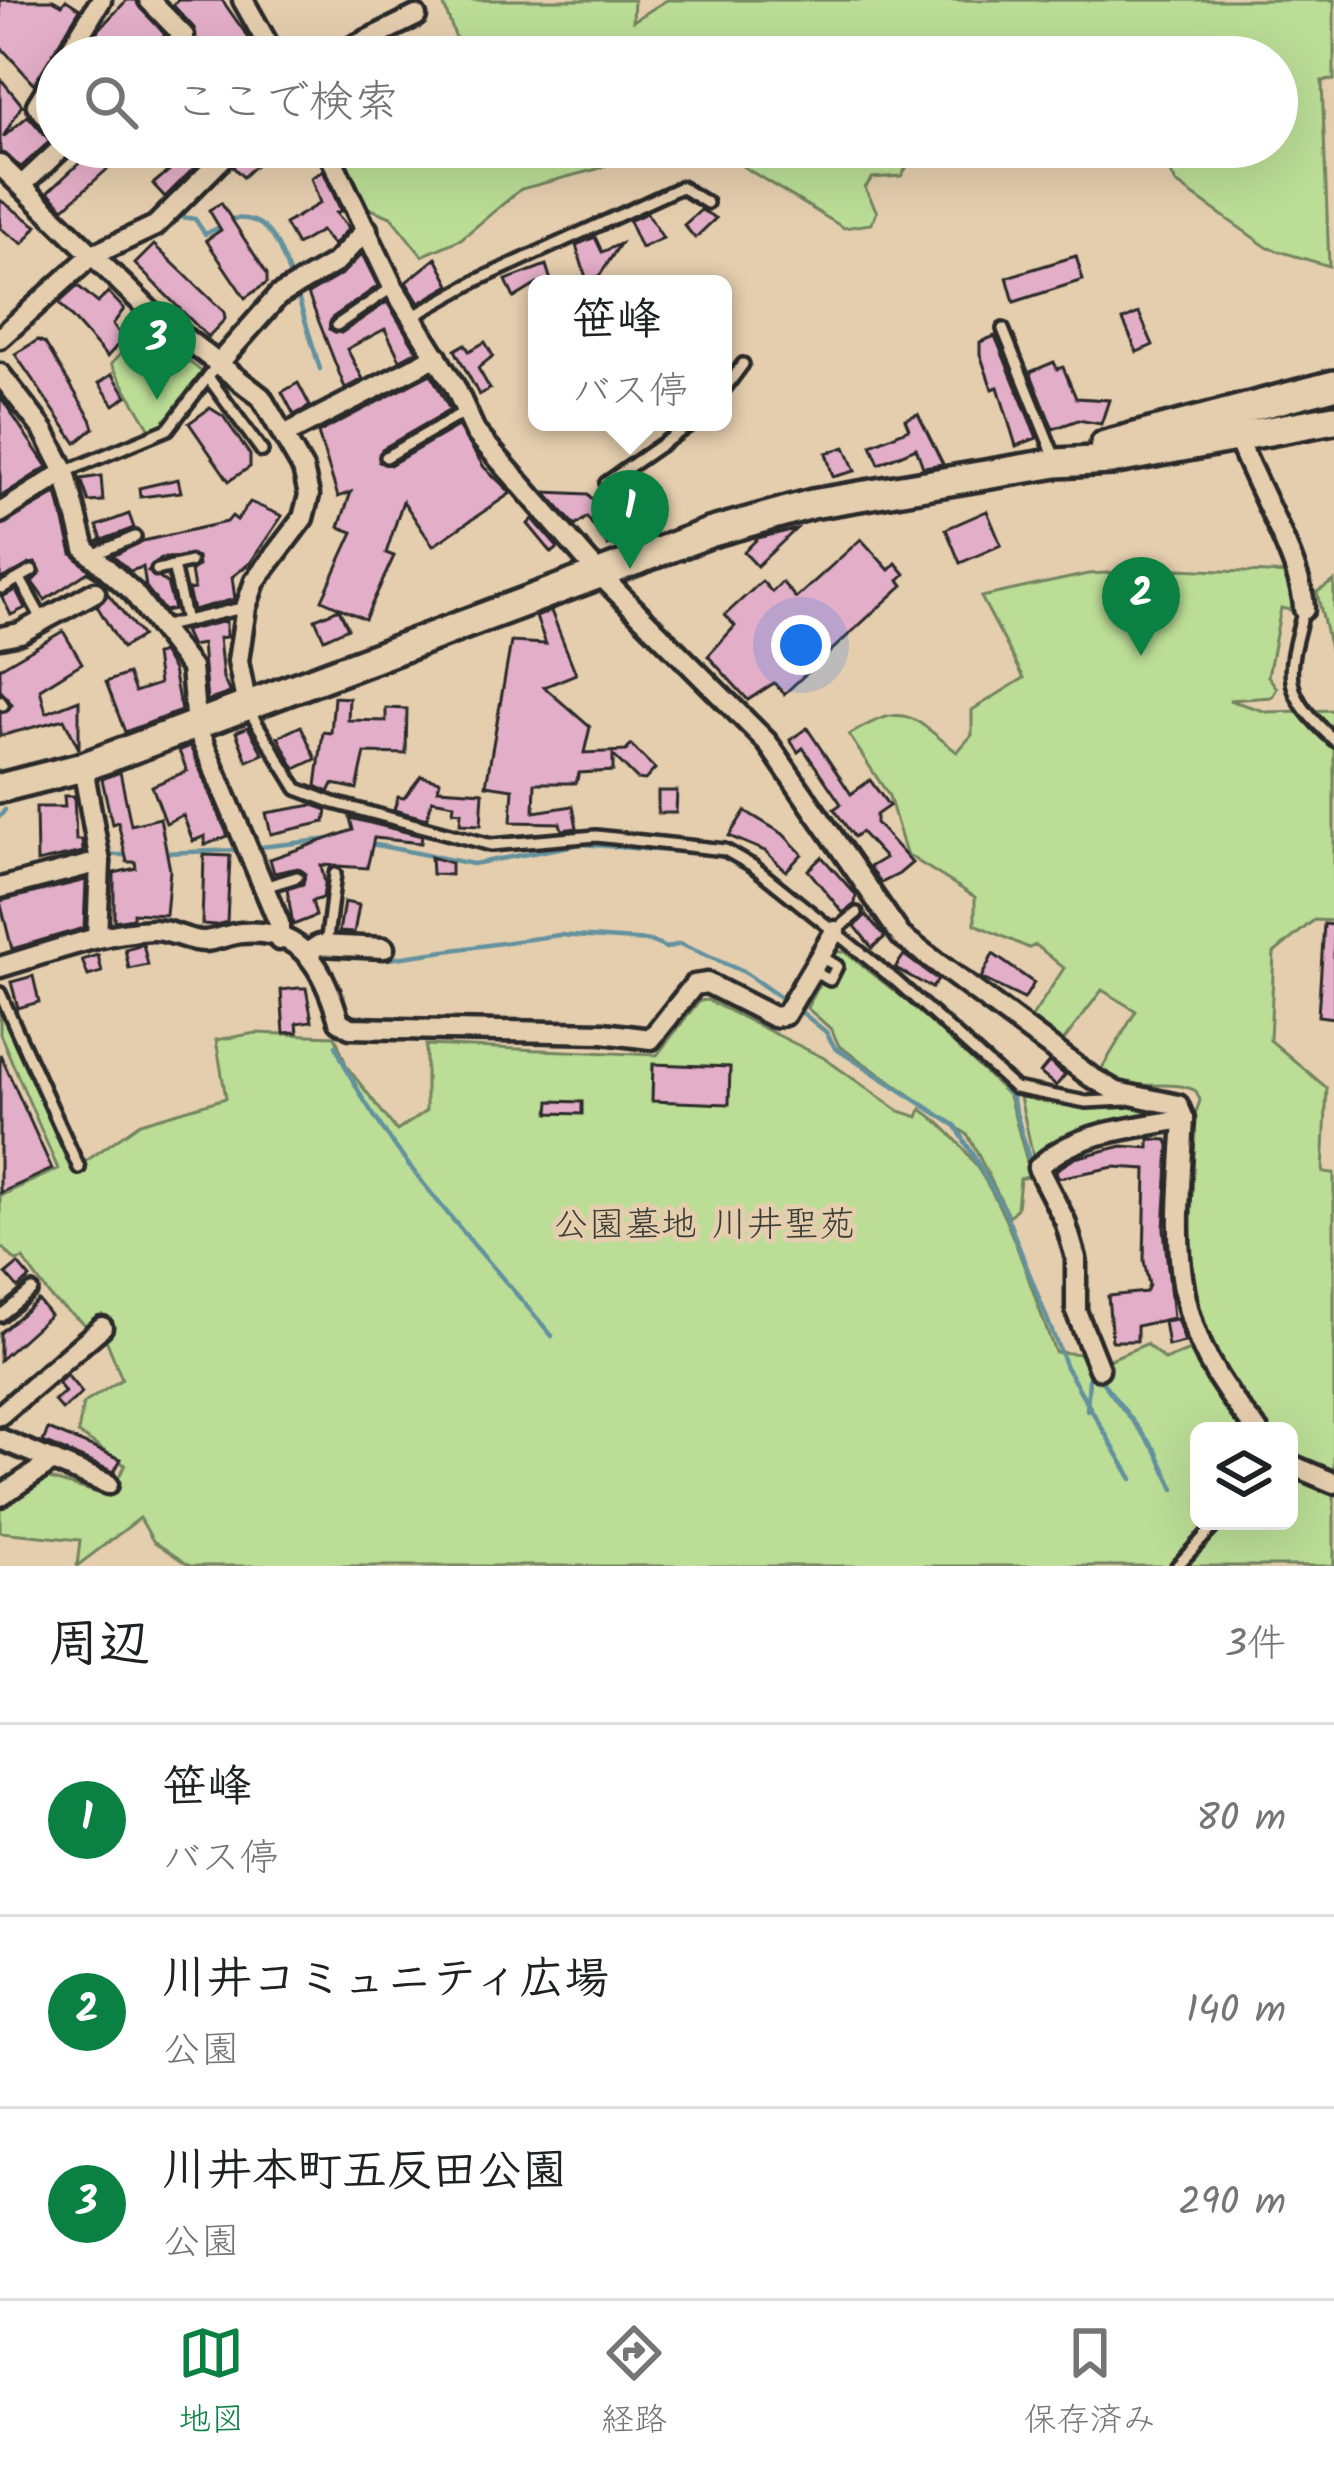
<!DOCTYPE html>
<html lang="ja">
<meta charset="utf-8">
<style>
body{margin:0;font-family:Kalam,"Klee One",sans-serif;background:#f6f6f6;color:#202124}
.controls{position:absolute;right:36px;bottom:36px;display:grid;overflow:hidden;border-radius:18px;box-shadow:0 12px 48px #0002}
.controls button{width:108px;height:108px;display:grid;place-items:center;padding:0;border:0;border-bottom:3px solid #e0e0e0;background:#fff;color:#202124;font:60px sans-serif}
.you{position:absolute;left:801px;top:645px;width:42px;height:42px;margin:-30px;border:9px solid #fff;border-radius:50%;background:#1a73e8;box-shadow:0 0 0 18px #1a73e833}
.badge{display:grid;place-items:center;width:78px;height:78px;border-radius:50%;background:#0b8043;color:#fff;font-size:39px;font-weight:700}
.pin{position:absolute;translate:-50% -99px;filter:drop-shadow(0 3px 6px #0008)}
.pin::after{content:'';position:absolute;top:63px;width:42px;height:36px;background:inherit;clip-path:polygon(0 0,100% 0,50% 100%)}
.popup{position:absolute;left:528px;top:275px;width:204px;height:156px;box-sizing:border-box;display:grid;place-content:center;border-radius:18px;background:#fff;filter:drop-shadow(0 3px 9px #0005);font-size:39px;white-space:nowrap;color:#757577}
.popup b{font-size:45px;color:#202124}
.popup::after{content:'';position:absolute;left:50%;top:100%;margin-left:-24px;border:24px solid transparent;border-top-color:#fff}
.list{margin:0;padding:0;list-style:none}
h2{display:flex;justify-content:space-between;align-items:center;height:156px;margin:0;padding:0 48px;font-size:51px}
h2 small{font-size:39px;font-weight:400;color:#757577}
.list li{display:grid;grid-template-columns:78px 1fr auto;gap:36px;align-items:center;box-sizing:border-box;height:192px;padding:0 48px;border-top:3px solid #e0e0e0}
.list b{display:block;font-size:45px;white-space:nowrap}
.list p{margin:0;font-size:39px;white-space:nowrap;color:#757577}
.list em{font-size:39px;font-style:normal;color:#757577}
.icon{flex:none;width:66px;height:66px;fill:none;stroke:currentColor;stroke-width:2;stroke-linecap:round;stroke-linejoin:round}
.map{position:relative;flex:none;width:1334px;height:1566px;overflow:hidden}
.search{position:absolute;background:#fff;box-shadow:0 12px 48px #0002;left:36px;right:36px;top:36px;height:132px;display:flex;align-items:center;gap:30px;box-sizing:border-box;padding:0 42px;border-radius:66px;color:#757577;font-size:45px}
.sheet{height:732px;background:#fff}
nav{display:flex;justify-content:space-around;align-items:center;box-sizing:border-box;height:168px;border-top:3px solid #e0e0e0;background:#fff;font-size:33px;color:#757577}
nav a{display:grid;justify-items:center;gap:6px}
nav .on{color:#0b8043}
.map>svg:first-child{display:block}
.green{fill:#bbdd96;stroke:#738460;stroke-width:3;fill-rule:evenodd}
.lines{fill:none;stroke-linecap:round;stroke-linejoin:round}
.stream{stroke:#64929e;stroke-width:4.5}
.building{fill:#e3aec7;stroke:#2b2b2b;stroke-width:3}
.lane-casing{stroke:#2b2b2b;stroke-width:18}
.street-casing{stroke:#2b2b2b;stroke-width:27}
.secondary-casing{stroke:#2b2b2b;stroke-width:36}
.lane{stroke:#e5ceae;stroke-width:9}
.street{stroke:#e5ceae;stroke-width:18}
.secondary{stroke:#e5ceae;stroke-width:27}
.labels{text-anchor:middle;stroke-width:10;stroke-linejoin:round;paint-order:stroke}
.park-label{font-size:36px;fill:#393d36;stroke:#e5ceae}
</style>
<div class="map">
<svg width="1334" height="1566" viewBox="0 0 1334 1566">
<rect width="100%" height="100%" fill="#e5ceae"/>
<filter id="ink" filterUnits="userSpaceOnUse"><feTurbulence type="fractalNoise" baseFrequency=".00833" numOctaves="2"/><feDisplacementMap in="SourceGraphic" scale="24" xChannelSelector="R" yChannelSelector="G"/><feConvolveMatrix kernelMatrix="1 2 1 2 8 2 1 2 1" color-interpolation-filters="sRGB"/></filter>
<g filter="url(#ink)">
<g class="green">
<polygon points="442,0 634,0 633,21 667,0 1334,0 1334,80 1322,81 1329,266 1268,248 1176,183 1157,147 1277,147 1277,57 447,57 459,47"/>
<polygon points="348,147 649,147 597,169 521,189 461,239 422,256 391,217 361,205 337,158"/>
<polygon points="711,147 899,147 906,168 901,176 872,178 865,188 877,212 871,224 844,228"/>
<polygon points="146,327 202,372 161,428 150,429 111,364"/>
<path d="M1177,569l115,5 3,37 -14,-3 -13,68 9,12 -5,9 -43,3 38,12 67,-2v211l-20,-1 -40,33 -4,87 57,48 -4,84 11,1v393h-1144l-37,-25 -13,-23 -63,48 3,-26 -80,-8v-25l46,-29 63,18 16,-31 -47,-32 5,-29 39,-25 -15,-37 -55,-43 -29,-40 -7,2 -16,-16v-49l58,-27 -58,-135v-34l73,163 9,1 58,-41 86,-25 -10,-58 40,-7 79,3 12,31 50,64 29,-20v-66l231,10 42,-54 8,-1 117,58 75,53 19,6 3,-8c78,53 101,158 134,243l28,2 18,9 45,-19 19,16 40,-16c-16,-69 -27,-147 -14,-218 1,-10 7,-16 9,-26l-4,-9c-27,-14 -64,4 -98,-16l38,-64 -34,-21 -44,58 -32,-22 38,-58 -28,-23 -7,3 -54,-24v-27l-69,-43 -17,-58 -40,-61c57,-35 62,-19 108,17l15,-17v-25l52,-32 -43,-81 107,-23zM1199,1431h90v90h-90z"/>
<polygon points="1334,581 1334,667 1317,592"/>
<polygon points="836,952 845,952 920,1011 1009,1096 1031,1176 1020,1179 1017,1208 1009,1216 968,1135 839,1046 831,1029 807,1008 822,980 832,985 843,965 832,959"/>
<path d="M1020,1097c29,4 133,6 146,17l-132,47z"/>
</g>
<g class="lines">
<g class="stream">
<polyline points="182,217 195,219 205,234 222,226"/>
<path d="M231,219c42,-6 49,32 62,65"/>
<polyline points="297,294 320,369"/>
<polyline points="0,816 5,810"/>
<polyline points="371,844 473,864 581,844 719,855 747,870 827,932"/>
<polyline points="252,848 330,839"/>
<polyline points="162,853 240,850"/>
<polyline points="110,855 127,855"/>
<polyline points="836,939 906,996"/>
<polyline points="363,955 389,959 559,935 650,941 666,948 680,944 744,972 784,1000"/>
<polyline points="794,1006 826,1032 835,1048 956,1126 1004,1209 1066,1367 1132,1479"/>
<path d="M336,1046c39,95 149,209 216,290"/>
<polyline points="986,1068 1012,1098 1032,1170"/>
<polyline points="1067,1269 1067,1306 1080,1345"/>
<polyline points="1097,1375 1156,1451 1174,1489"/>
<polyline points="1087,1410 1090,1363"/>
</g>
</g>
<g class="building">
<polygon points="0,0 53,0 62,5 66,0 80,9 34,84 0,46"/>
<polygon points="127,0 136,0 165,35 145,57 114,57 109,51 90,57 85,52 100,28"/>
<polygon points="178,0 222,0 250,40 231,57 202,57 192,47 194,28 173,5"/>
<polygon points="0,78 22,105 3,137 28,116 50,141 21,167 0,152"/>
<polygon points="97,147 132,147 64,208 48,192"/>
<polygon points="197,147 215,147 165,197 153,184"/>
<polygon points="247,147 275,147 243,177 233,167"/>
<polygon points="323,171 341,211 336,213 349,228 333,245 321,231 297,245 285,224 320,203 311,178"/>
<polygon points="0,200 37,226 23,244 0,228"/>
<polygon points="221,203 267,274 267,283 245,298 206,240 221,230 209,210"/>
<polygon points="701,210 716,218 695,238 684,225"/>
<polygon points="647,213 663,238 641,248 629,221"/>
<polygon points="595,237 602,252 620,244 600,275 587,281 576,245"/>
<polygon points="154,245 224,312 225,319 208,337 135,264"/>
<polygon points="362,254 378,286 332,318 329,329 341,333 387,302 417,351 400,360 385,329 347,349 363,379 345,388 308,294 342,274"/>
<polygon points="1076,256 1083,280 1014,302 1007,277"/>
<polygon points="436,258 450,285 419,303 406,282"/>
<polygon points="546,265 552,284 537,284 514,298 506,280"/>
<polygon points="78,286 98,303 108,292 124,309 113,324 123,339 107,357 59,303"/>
<polygon points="1139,313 1153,345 1137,352 1123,320"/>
<polygon points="995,336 1037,438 1016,446 998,387 992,389 980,354 980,342"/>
<polygon points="38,340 45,343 91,419 94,428 76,443 15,354"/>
<polygon points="485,342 493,356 478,368 490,389 479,395 455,350 465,344 469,351"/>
<polygon points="1054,362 1057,369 1063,367 1076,398 1109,400 1101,424 1078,420 1053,429 1030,372"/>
<polygon points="112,374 127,396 114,405 99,383"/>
<polygon points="431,374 450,410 382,449 379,462 390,465 458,426 484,467 511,493 433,546 403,501 386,553 394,556 365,619 322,600 353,532 339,527 351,492 338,497 318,433"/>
<polygon points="298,383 310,406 294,415 282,392"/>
<polygon points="0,396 47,467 0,497"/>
<polygon points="210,408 223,416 250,455 250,467 229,481 189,423"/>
<polygon points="918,414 943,464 923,467 916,448 879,464 871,445 909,429 905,419"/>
<polygon points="845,447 855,471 833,477 826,453"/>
<polygon points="101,476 103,501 89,502 81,479"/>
<polygon points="178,479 181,492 140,497 139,488"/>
<polygon points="545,492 588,494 619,538 608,546 587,517 575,526"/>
<polygon points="57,493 72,554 99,579 88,572 45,600 32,582 41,572 35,563 0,579 0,526"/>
<polygon points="250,502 282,516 250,563 232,577 235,599 193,610 188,590 194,589 191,571 198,566 197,557 161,558 148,571 167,583 174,609 164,611 146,587 143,567 130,571 113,556 143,541 227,522 232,516 237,520"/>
<polygon points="987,511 1001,545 960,563 946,529"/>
<polygon points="129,514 134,528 97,542 102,539 97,526"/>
<polygon points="533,519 558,548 552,553 528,524"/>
<polygon points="796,529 757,566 744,552 758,538"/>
<polygon points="861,539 889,570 896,563 905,574 899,580 903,585 784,694 774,683 748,700 708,656 735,626 725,615 762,581 772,592 782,582 796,598"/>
<polygon points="16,590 25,608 11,615 2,597"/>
<polygon points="108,594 142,636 122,648 97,606"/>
<polygon points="339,609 348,628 324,639 315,619"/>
<polygon points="551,611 576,674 544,687 590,727 584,753 626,751 631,745 655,769 645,780 637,779 613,755 613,771 579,773 576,783 535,783 534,812 573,806 577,828 562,830 560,823 511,822 513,789 486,785 511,642 546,644 536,617"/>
<polygon points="226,621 226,637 219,638 223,678 230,693 207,701 202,644 191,646 184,631"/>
<polygon points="63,631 82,663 40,689 46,713 79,700 79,749 64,719 0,736 0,713 12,705 0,690 0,668"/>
<polygon points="162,652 173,670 181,711 125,732 106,682 128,674 135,692 159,684 155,655"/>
<polygon points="334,697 349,698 348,720 386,721 386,708 407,709 406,754 365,753 357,789 333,784 329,792 316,786 323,732 331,733"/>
<polygon points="301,726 316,759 295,769 278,737"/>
<polygon points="248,727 263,754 247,761 236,732"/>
<polygon points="807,728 851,794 870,780 889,806 876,815 876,823 912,863 899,874 881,883 870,867 885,858 861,832 854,837 834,809 841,804 803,748 798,752 790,740"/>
<polygon points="190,746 228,836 205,845 205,836 193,841 183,815 166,823 152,786 187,771 179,751"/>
<polygon points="120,772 131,825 160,818 170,870 166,915 133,913 133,918 114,921 114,873 136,868 135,862 127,862 118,822 112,824 102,779"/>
<polygon points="421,776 440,781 438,789 483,792 481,825 460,824 461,812 453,811 454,804 432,800 427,819 394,810 398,797 404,798"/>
<polygon points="658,791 677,791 676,813 658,813"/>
<polygon points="64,796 74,796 76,840 82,840 83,852 37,862 36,807 65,807"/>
<polygon points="313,805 327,810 325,822 271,834 266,813"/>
<polygon points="745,811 783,834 802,854 786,871 765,851 729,836"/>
<polygon points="350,818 422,836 421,843 374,838 367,868 321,865 325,883 323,898 312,901 316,916 293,925 287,889 303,884 305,873 298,868 274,873 270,859 353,830"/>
<polygon points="204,855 230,856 227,922 216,925 202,924"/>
<polygon points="431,857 451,863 451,875 432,874"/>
<polygon points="822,857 856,895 855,904 843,913 808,870"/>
<polygon points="86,880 84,928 12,949 0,901"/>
<polygon points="344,902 359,905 354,933 339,932"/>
<polygon points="866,915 885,937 872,948 855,926"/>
<polygon points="1324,924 1334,925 1334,1018 1318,1016"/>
<polygon points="143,944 148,965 129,969 125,949"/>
<polygon points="993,954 1034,983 1024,999 981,978"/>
<polygon points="98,955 102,972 88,976 82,960"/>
<polygon points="904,955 938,980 932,988 895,968"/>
<polygon points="33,976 39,1002 18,1008 11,982"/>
<polygon points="298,988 306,988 312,1021 297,1023 298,1032 284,1033 281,990"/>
<polygon points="0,1054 52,1169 0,1193"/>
<polygon points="1049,1062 1065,1075 1056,1086 1040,1073"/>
<polygon points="653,1064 730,1067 729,1104 652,1101"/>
<polygon points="550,1101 582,1102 582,1114 549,1113"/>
<polygon points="1149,1139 1167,1140 1169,1146 1164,1229 1173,1318 1137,1326 1137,1341 1112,1341 1108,1296 1146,1292 1149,1285 1144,1261 1146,1169 1114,1167 1058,1178 1056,1170 1075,1158 1122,1146 1149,1148"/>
<polygon points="18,1264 30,1278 18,1288 6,1274"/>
<polygon points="38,1300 50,1315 0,1360 0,1333"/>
<polygon points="1177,1319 1185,1342 1168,1346 1164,1321"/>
<polygon points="67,1375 82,1393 62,1410 54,1401 65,1392 58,1383"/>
<polygon points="48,1429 121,1459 114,1472 43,1442"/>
</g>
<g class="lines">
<defs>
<g id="lane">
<polyline points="410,318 478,280 681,187 707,203"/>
<polyline points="337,325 393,287"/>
<polyline points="1003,329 1055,458"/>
<polyline points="208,377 262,451"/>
<polyline points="723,391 743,364"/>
<polyline points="386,457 466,411"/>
<polyline points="65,472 168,429 217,365"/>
<polyline points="646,551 606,483 694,422"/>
<polyline points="95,554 135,537"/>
<polyline points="173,566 186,621"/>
<polyline points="157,570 190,562"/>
<polyline points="20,579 42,619"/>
<polyline points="2,588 32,571"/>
<path d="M1304,609c-18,67 -24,82 30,131"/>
<polyline points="161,627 246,607"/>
<polyline points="0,701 3,705"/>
<polyline points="248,709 297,789 334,803 491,845 596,836 725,850 753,866 896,981 1015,1088 1086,1102 1126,1100"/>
<polyline points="264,887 297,877"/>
<polyline points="835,931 857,913"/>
<polyline points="326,946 335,874"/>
<polyline points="810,970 830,980 837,966 818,956"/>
<polyline points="0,993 79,1168"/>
<polyline points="0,1316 32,1290"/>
<polyline points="1177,1566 1219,1521"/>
</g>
<g id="street">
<polyline points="149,0 184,36 161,57"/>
<polyline points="243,0 275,57"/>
<polyline points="66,57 101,0"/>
<polyline points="332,57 416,16"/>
<polyline points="57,72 37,105 57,130"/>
<path d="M326,147l67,140 62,100 21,46 124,142 167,167 134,194 190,141 26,15 61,13 6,14c-8,131 -19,206 74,312"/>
<polyline points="0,165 150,311 261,397 303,469 309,495 303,518 255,581 246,607 238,661 247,707"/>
<polyline points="22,185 63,147"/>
<polyline points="0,338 91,256 155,226 234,147"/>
<polyline points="218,364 278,296 335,263 367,229"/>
<polyline points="0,374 44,431 65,472 85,549 133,592 191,668 196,726 279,923 279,940"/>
<path d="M1233,426c17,51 70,137 71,183"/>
<polyline points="286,434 437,356"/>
<polyline points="0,513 65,472"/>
<polyline points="0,637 20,633 95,592"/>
<polyline points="83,767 100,862 97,938"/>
<polyline points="0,888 100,862"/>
<polyline points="308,952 319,945 384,948"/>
<path d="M0,967c49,-14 100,-35 152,-37 19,-1 35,12 53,11 12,-1 24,-7 36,-8 63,-6 83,37 98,88l11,7 253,5 48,6 43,-54 13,-2 67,34 11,-2 50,-84"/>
<path d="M1099,1369l-23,-58v-53l-11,-37 -27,-53c36,-37 97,-40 146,-49"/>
<polyline points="0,1415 102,1327"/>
<polyline points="0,1439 108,1484"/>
<polyline points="1289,1464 1334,1483"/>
<polyline points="0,1496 53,1461"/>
</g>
<g id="secondary">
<polyline points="1105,445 1334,385"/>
<polyline points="0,788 83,767 709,533 812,504 1057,463 1111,460 1334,419"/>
</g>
</defs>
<use href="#lane" class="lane-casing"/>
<use href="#street" class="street-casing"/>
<use href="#secondary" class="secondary-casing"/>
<use href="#lane" class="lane"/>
<use href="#street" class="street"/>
<use href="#secondary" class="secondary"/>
</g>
</g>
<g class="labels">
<g class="park-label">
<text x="704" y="1236">公園墓地 川井聖苑</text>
</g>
</g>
</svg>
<div class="controls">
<button><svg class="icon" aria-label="layers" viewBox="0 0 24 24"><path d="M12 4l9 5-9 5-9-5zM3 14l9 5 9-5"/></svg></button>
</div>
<div class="you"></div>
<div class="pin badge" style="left:630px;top:569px">1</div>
<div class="popup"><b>笹峰</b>バス停</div>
<div class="pin badge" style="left:1141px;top:656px">2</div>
<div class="pin badge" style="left:157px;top:400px">3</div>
<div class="search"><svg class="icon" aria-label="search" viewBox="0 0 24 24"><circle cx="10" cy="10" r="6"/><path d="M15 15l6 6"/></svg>ここで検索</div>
</div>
<section class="sheet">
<h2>周辺<small>3件</small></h2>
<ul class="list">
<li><span class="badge">1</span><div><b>笹峰</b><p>バス停</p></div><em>80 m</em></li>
<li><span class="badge">2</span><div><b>川井コミュニティ広場</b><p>公園</p></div><em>140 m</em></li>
<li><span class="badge">3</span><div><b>川井本町五反田公園</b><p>公園</p></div><em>290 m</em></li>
</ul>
</section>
<nav>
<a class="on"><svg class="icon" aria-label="map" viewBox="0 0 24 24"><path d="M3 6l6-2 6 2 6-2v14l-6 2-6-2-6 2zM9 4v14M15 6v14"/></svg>地図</a>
<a><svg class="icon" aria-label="directions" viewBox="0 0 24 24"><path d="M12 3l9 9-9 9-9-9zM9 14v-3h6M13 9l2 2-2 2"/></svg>経路</a>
<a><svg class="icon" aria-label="saved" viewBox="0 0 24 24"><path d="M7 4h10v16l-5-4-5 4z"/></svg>保存済み</a>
</nav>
